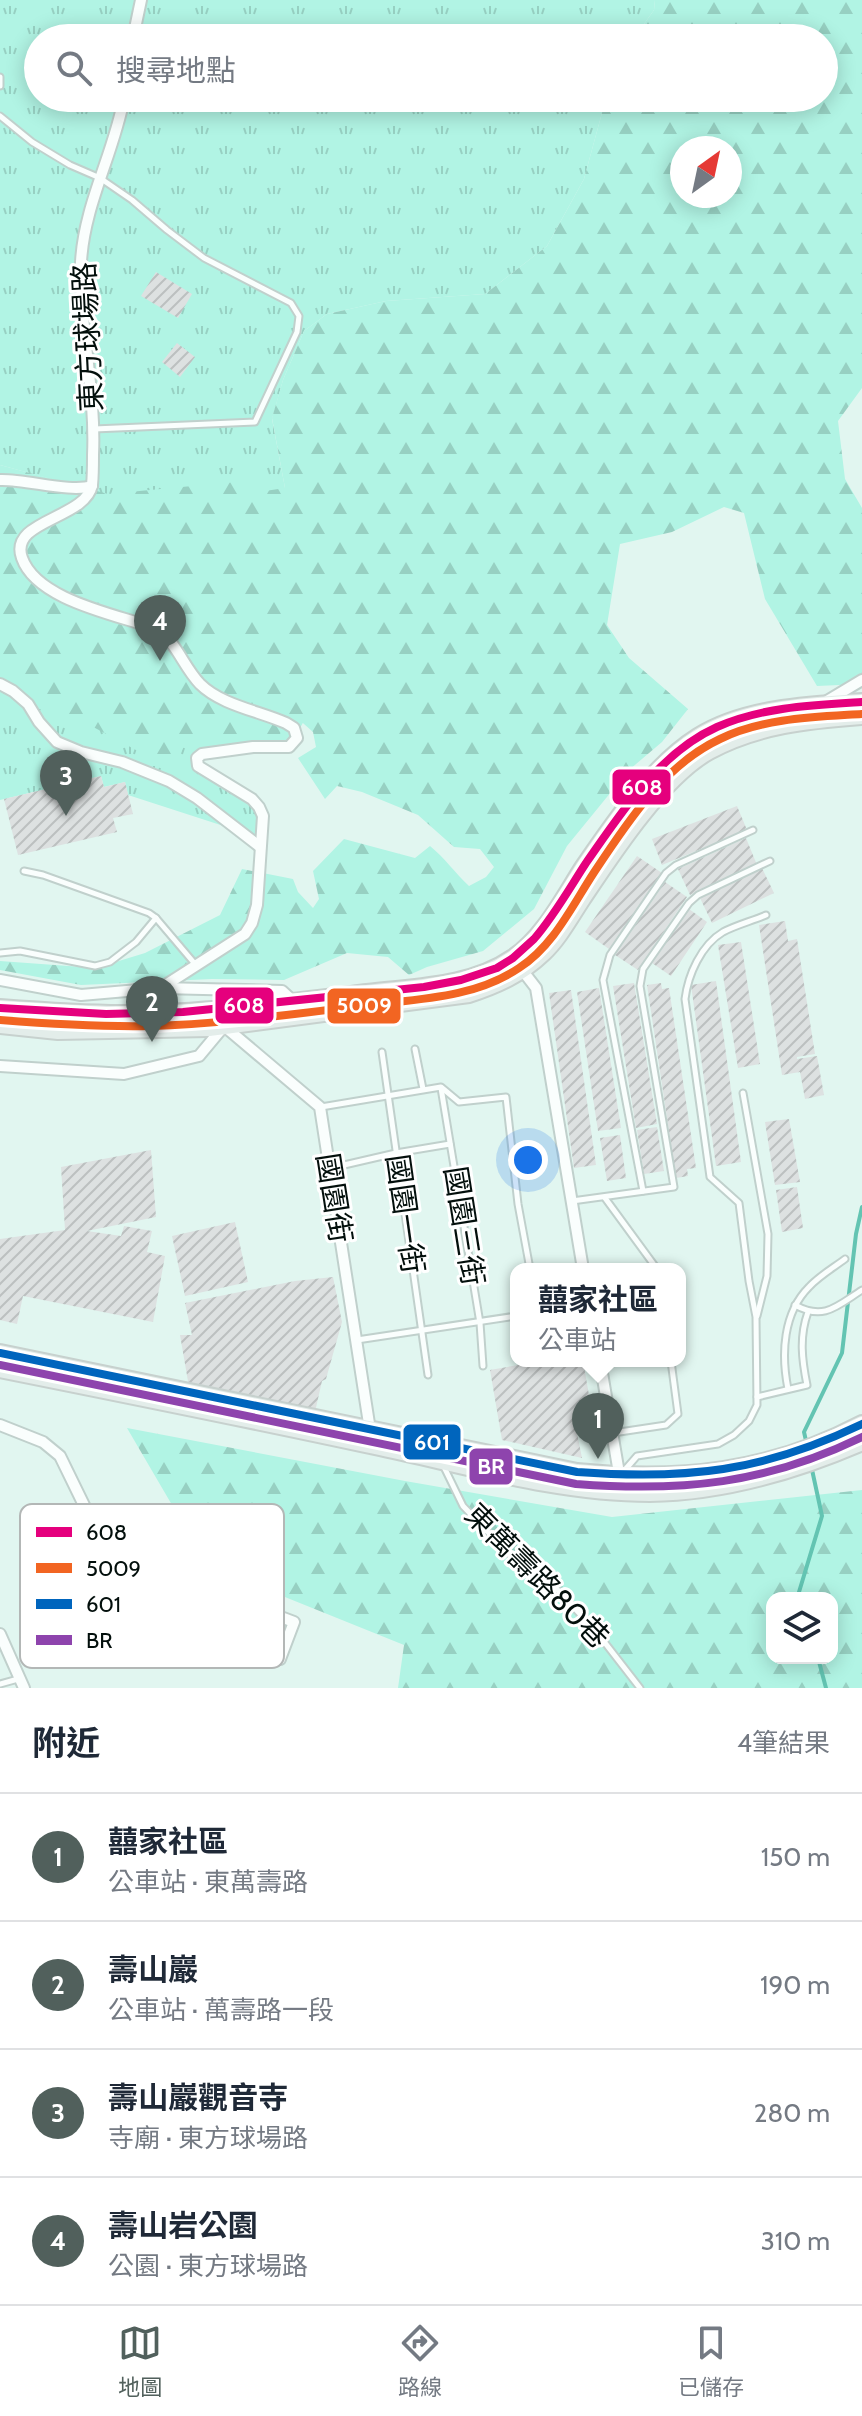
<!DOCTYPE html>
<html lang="zh-TW">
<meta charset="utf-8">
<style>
body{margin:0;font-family:Cabin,"Noto Sans TC",sans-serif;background:#f6f6f7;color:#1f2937}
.controls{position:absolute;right:24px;bottom:24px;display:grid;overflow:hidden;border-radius:16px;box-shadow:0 4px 20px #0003}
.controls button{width:72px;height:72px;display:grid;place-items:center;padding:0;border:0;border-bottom:2px solid #e0e1e3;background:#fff;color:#1f2937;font:40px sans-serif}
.compass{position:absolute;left:670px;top:136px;width:72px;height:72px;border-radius:50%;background:#fff;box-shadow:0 4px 20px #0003;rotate:33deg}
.you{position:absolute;left:528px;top:1160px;width:28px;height:28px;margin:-20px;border:6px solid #fff;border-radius:50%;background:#1a73e8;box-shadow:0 0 0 12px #1a73e833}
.badge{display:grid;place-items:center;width:52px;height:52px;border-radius:50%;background:#51605c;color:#fff;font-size:26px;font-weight:700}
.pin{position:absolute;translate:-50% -66px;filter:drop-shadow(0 2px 4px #0008)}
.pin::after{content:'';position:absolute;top:42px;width:28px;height:24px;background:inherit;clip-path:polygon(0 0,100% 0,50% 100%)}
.popup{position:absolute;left:510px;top:1263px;width:176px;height:104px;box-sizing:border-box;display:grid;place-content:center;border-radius:16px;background:#fff;filter:drop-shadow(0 2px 6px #0005);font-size:26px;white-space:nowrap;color:#747a83}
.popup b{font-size:30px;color:#1f2937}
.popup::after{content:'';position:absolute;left:50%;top:100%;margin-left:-16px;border:16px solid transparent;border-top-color:#fff}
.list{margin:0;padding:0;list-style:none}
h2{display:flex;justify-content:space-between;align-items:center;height:104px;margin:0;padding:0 32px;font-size:34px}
h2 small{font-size:26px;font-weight:400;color:#747a83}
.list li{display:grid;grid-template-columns:52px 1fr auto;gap:24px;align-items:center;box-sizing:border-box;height:128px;padding:0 32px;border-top:2px solid #e0e1e3}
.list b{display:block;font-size:30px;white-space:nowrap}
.list p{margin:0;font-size:26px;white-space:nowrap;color:#747a83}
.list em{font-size:26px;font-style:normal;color:#747a83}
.icon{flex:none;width:44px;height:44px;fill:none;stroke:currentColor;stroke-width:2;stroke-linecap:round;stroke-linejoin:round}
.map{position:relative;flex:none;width:862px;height:1688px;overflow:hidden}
.search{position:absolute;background:#fff;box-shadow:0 4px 20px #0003;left:24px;right:24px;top:24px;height:88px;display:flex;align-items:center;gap:20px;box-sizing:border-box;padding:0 28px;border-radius:44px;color:#747a83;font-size:30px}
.sheet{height:616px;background:#fff}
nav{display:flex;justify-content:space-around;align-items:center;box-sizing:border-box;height:112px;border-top:2px solid #e0e1e3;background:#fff;font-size:22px;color:#747a83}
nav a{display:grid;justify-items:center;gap:4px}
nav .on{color:#51605c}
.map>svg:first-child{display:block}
.grass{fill:url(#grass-tufts)}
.forest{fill:url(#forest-firs);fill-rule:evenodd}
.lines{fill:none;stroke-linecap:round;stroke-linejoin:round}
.stream{stroke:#63c4b2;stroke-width:4}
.building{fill:url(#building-hatch)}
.lane-casing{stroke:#c0d0cc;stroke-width:9}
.street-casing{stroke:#c0d0cc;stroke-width:14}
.primary-casing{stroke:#c7d1ce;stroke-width:20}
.lane{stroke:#fafefd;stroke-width:5}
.street{stroke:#fafefd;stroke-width:10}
.primary{stroke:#e3edea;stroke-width:16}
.bus-1-casing{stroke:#fff;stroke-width:14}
.bus-2-casing{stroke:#fff;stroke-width:14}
.bus-3-casing{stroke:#fff;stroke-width:14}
.bus-4-casing{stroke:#fff;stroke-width:14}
.bus-1{stroke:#e5007d;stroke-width:8}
.bus-2{stroke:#f26522;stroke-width:8}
.bus-3{stroke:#0065bd;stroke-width:8}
.bus-4{stroke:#8e44ad;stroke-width:8}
.labels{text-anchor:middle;stroke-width:6;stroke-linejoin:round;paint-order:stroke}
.street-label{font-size:30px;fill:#030f0c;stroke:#fff}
.key{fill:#fff;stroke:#b3b7b6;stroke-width:2}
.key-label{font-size:22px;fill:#030f0c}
.line-badge{stroke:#fff;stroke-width:3}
.badge-label{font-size:22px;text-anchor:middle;font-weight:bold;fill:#fff}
</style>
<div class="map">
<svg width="862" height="1688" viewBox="0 0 862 1688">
<defs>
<pattern id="grass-tufts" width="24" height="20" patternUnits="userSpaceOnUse" patternTransform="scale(2)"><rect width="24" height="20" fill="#b1f4e4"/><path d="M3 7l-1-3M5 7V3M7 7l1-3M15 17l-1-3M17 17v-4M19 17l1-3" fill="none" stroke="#97d0c2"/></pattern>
<pattern id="forest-firs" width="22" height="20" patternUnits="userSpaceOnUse" patternTransform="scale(2)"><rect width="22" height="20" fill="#b1f4e4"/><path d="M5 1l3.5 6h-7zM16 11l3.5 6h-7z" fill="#97d0c2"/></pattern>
<pattern id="building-hatch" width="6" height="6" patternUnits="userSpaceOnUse" patternTransform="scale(2)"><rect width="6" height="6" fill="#dde1e1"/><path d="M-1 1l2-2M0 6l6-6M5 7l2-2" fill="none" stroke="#bcc0c0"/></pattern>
</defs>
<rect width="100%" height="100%" fill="#e1f6f0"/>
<polygon class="grass" points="0,0 655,0 654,10 634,38 38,38 38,98 606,98 584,179 547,246 485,294 386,301 327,314 304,331 283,380 272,419 285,488 311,709 297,733 294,743 197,758 207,771 252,799 263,816 261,838 128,795 125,782 104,787 101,776 0,800 0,480 84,488 0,465"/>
<g class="forest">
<path d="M655,0h207v388l-24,33 7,58 17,29v176l-45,2 -52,-87 -21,-86 -20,-6 -52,25 -52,12 -13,81 22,33 59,51 -26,33 -33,28 -62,76 -33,63 -51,42 -56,16 -18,8 -21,-18 -41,-4 -63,27 -72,-1 -131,6 -81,-15v-9l96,7 49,-15 75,-38 22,-46 51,10 5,13 15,16 6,-9 -6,-28 31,-32 71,19 15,-12c15,12 25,27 39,40l17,-9 8,-10 -14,-18 -26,-2 -36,-32 -56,-23 -25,-6 -12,13 -27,-41 18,-11 -3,-15 -18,-16 -21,25 -85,-3 -18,31 -111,-60h-60v-244l108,29 137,-13 20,10 20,-3 -13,-70 11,-38 21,-49 23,-17 59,-13 99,-7 62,-48 37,-67 22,-81h218v-60h-190l20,-28zM682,148h48v48h-48z"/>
<path d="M127,1428l278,53 207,36 250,-27v198h-464l6,-43 -129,-52 -79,-47zM772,1598h60v60h-60z"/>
</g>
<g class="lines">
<g class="stream">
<polyline points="807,1445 804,1432 842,1353 856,1234 862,1207"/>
<polyline points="801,1598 799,1592 822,1516 811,1465"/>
<polyline points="818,1658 826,1688"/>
</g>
</g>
<g class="building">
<polygon points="156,272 192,294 178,318 141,296"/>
<polygon points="177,343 195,357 180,377 162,362"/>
<polygon points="101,776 104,787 125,782 133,814 113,818 117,832 18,855 4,799"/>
<polygon points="737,806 747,830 662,865 652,839"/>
<polygon points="746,838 757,865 690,895 678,869"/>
<polygon points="637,856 662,873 609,949 585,932"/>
<polygon points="762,868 774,893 712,923 700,898"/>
<polygon points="665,882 687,897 638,970 615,955"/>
<polygon points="689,909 707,922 671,976 652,963"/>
<polygon points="785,921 788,941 797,939 815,1054 797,1057 797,1059 817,1056 824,1095 805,1099 800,1072 782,1075 759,925"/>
<polygon points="741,942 760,1064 738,1068 718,945"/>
<polygon points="716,981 741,1162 716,1166 691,985"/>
<polygon points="634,983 657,1124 636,1128 613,986"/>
<polygon points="661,983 662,989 669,988 696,1168 687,1169 688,1176 676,1178 647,985"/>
<polygon points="599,988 621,1128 598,1131 577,992"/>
<polygon points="571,990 596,1165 574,1168 549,993"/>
<polygon points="789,1119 800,1182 775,1185 765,1122"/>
<polygon points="657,1127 664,1171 644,1174 637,1130"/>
<polygon points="620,1135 626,1178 607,1181 600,1138"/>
<polygon points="151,1150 156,1217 87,1231 121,1236 124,1226 152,1231 147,1252 165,1256 153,1322 23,1296 17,1324 0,1320 0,1239 65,1230 61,1167"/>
<polygon points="797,1187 803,1228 782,1232 776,1190"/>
<polygon points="235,1222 248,1282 185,1296 172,1236"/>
<polygon points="333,1277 342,1322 326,1379 322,1381 315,1412 189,1387 180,1335 192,1335 185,1303 295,1281"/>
<polygon points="541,1361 583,1361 595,1429 577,1433 582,1458 502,1440 490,1370"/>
</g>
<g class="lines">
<defs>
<g id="lane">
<polyline points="0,77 0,86"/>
<polyline points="0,116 32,142 70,165 100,178 132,200 167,230 204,258 291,303 299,316 297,332 255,422 94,429"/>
<polyline points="24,871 43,875 149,913 156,918 195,964"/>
<polyline points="0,953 20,951 95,966 110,962 136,942 156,918"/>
<polyline points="415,1049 423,1089"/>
<polyline points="382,1052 428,1375"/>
<polyline points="441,1088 480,1323 483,1366"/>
<polyline points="743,1093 768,1234 767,1276 757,1316"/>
<polyline points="321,1107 441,1087 459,1102 506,1097 518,1204 530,1269"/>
<polyline points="331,1168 396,1153 450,1144"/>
<polyline points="643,1191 603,980 610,955 666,873 676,865 753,830"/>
<polyline points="605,1198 657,1269"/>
<polyline points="572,1201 674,1187 640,986 643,969 689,903 698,895 770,861"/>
<path d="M795,1305c29,16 42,1 67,-15"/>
<polyline points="357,1340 516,1316"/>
<path d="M788,1389c-7,-35 -5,-76 21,-102 10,-11 24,-19 36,-28"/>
<path d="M757,1397l50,-12c-5,-25 -8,-48 1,-73"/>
<polyline points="613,1433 666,1425 678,1414 671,1361"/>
<polyline points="444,1467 463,1506 510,1555 552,1584 595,1630 640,1688"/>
<path d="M623,1472l14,-16 81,-12 16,-9 15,-14 8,-16 -1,-88 -7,-36 -10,-78 -29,-26 -25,-178c3,-24 16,-54 38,-67 13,-7 29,-11 43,-17"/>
<polyline points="0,1684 18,1679"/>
</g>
<g id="street">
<polyline points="133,38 141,0"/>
<path d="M124,98c-10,55 -40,107 -43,164 -2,64 15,128 12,193 0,10 0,21 -1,30 -6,34 -84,35 -70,73 15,43 97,57 135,71 20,14 26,37 43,55 21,21 59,27 86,39l8,5 3,10 -8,9h-36l-51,7 -5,4 1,8 54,33 7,8 4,9 -6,89 -5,18 -7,11 -84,54"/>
<path d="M0,480c26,-1 70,13 92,6"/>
<polyline points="0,684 13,691 28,704 39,722 57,742 81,752 122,762 169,781 197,798 259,846"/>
<polyline points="827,701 862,680"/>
<polyline points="519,966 536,988 583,1269"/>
<polyline points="0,980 81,995 161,988 282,991 294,1002"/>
<polyline points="222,1009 224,1026 320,1107 370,1430"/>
<polyline points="0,1066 124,1074 199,1056 224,1026"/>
<polyline points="600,1361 622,1491"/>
<path d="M0,1425l43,17 17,14 79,162c39,13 102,42 141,41l14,-37 -93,-35"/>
<polyline points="0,1634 24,1688"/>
</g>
<g id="primary">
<path d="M0,1008c40,3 80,6 121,6 82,0 165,-11 246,-21 49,-6 104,-6 146,-35 31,-21 50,-59 70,-90 31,-45 69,-102 115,-131 46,-29 111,-32 164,-35"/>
<path d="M0,1025l58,6 151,-3 260,-34c28,-9 52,-20 74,-41 16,-15 27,-36 39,-54 30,-45 80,-122 127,-148 48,-26 99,-31 153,-35"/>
<path d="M0,1353l577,119c103,10 192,1 285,-48"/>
<path d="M0,1369c125,25 250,50 375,77 91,19 182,47 275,47 73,-1 145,-22 212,-51"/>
</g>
</defs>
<use href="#lane" class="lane-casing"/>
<use href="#street" class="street-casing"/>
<use href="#primary" class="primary-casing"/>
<use href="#lane" class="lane"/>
<use href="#street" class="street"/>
<use href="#primary" class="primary"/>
<defs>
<path id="bus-1" d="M0,1008l106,6 77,-2 241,-25 37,-7 36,-12 16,-10 21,-19c20,-23 35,-50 52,-76 35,-50 73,-110 131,-136 45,-20 96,-22 145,-25"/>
<path id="bus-2" d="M0,1020c50,4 101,7 151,6 71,-2 141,-12 211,-20 53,-7 111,-7 157,-38 34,-22 52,-60 74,-94 33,-50 71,-109 127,-135 43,-21 95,-22 142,-25"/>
<path id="bus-3" d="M0,1353l577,119c110,8 185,0 285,-48"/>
<path id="bus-4" d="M0,1365l576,119c107,8 189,0 286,-47"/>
</defs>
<use href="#bus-1" class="bus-1-casing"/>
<use href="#bus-2" class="bus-2-casing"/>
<use href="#bus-3" class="bus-3-casing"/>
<use href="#bus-4" class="bus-4-casing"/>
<use href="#bus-1" class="bus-1"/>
<use href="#bus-2" class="bus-2"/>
<use href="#bus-3" class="bus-3"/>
<use href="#bus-4" class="bus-4"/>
</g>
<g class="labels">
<g class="street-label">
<text transform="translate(88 337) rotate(-93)" y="10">東方球場路</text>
<text transform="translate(334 1198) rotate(81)" y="10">國園街</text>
<text transform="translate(405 1214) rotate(82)" y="10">國園一街</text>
<text transform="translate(464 1226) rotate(81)" y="10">國園三街</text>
<text transform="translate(537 1576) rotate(45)" y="10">東萬壽路80巷</text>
</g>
</g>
<rect x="20" y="1504" width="264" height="164" rx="12" class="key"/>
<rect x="36" y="1527" width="36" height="10" fill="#e5007d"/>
<rect x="36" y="1563" width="36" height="10" fill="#f26522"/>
<rect x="36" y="1599" width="36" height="10" fill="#0065bd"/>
<rect x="36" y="1635" width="36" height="10" fill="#8e44ad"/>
<g class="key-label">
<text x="86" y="1540">608</text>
<text x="86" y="1576">5009</text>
<text x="86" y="1612">601</text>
<text x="86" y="1648">BR</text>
</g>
<g class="line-badge">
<rect x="611" y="768" width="61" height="38" rx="8" fill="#e5007d"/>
<rect x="214" y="986" width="61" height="39" rx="8" fill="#e5007d"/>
<rect x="326" y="987" width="76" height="38" rx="8" fill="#f26522"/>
<rect x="402" y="1423" width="60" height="38" rx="8" fill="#0065bd"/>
<rect x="468" y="1447" width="46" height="39" rx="8" fill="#8e44ad"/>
</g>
<g class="badge-label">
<text x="642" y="795">608</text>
<text x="244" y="1013">608</text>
<text x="364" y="1013">5009</text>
<text x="432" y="1450">601</text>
<text x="491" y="1474">BR</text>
</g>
</svg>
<div class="controls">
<button><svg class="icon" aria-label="layers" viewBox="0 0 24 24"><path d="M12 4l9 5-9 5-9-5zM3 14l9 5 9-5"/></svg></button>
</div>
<svg class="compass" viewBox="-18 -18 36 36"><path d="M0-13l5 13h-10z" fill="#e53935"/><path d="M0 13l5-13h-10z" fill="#747a83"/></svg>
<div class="you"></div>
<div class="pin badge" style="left:598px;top:1459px">1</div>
<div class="popup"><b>囍家社區</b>公車站</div>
<div class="pin badge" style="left:152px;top:1042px">2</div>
<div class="pin badge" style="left:66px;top:816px">3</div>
<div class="pin badge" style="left:160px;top:661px">4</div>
<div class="search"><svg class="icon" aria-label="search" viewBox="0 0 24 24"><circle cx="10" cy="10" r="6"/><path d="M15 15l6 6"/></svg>搜尋地點</div>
</div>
<section class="sheet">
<h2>附近<small>4筆結果</small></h2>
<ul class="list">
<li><span class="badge">1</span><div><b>囍家社區</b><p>公車站 · 東萬壽路</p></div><em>150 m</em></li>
<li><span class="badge">2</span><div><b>壽山巖</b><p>公車站 · 萬壽路一段</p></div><em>190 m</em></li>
<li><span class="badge">3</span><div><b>壽山巖觀音寺</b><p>寺廟 · 東方球場路</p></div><em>280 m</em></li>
<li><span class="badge">4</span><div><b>壽山岩公園</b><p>公園 · 東方球場路</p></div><em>310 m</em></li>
</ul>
</section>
<nav>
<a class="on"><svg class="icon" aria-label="map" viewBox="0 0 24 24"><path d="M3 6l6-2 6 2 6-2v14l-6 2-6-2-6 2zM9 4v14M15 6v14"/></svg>地圖</a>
<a><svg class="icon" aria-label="directions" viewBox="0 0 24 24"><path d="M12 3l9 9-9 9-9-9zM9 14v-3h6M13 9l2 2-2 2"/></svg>路線</a>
<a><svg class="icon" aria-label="saved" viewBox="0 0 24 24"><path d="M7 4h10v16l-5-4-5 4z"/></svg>已儲存</a>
</nav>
